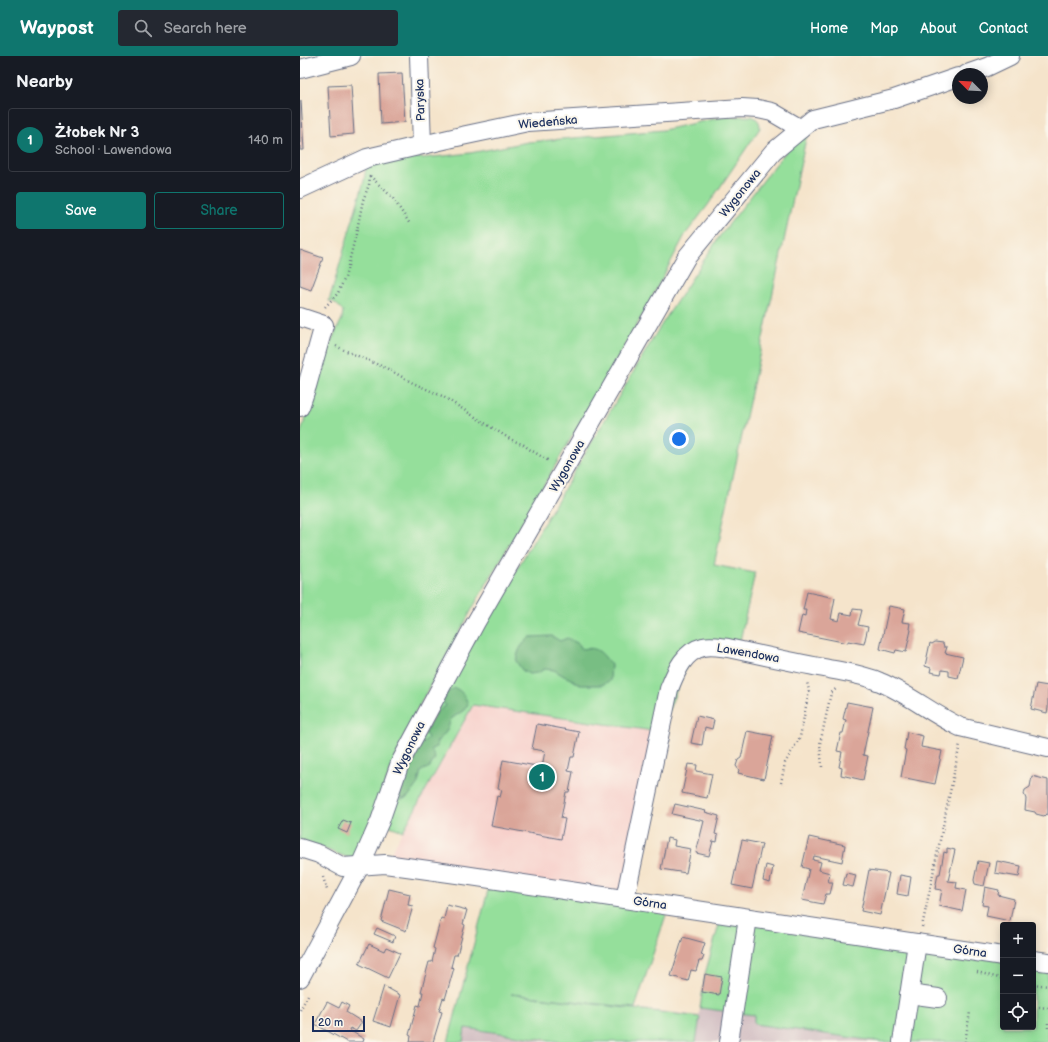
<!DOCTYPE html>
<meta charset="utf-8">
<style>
body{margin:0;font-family:"Balsamiq Sans",sans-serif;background:#242831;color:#f1f3f6}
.controls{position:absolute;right:12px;bottom:12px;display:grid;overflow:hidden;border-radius:4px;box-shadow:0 2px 10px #0003}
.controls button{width:36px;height:36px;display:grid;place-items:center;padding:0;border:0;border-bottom:1px solid #363941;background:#171b24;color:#f1f3f6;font:20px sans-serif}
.compass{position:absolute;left:652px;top:12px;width:36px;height:36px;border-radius:50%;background:#171b24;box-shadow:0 2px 10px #0003;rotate:294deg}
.scale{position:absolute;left:12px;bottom:10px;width:53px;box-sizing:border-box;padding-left:4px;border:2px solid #1b2f5e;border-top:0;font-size:11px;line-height:14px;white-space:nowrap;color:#1b2f5e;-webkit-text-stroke:3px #fbf7ec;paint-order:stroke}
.you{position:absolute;left:379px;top:383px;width:14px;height:14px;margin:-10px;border:3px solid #fff;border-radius:50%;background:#1a73e8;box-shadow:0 0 0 6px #1a73e833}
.badge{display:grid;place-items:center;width:26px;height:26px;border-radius:50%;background:#0f766e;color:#fff;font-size:13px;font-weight:700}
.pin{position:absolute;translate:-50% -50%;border:2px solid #fff;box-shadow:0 1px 4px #0006}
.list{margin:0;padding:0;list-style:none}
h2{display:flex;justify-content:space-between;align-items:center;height:52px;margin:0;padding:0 16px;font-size:17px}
h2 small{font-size:13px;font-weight:400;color:#9ea1a6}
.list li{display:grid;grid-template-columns:26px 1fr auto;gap:12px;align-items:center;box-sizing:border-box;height:64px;margin:0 8px 8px;padding:0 8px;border:1px solid #363941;border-radius:4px}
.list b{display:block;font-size:15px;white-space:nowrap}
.list p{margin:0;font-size:13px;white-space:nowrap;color:#9ea1a6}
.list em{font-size:13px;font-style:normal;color:#9ea1a6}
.actions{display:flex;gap:8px;padding:12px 16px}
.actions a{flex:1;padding:9px 0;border:1px solid #0f766e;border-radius:4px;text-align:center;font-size:14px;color:#0f766e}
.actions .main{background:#0f766e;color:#fff}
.icon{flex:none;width:22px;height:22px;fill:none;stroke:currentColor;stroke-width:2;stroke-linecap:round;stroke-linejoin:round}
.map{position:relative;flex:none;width:748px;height:986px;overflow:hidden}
header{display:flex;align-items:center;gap:24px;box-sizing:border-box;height:56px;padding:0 20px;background:#0f766e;color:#fff}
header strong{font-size:19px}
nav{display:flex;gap:22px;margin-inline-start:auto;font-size:14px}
.search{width:280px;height:36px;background:#242831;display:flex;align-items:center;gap:10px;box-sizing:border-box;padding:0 14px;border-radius:4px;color:#9ea1a6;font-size:15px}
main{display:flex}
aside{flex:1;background:#171b24}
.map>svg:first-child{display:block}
.built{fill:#f7d0cb}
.industrial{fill:#d2bec2}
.green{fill:#95df9b;stroke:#58877c}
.forest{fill:#78be83;stroke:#4a7670}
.building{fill:#daa599}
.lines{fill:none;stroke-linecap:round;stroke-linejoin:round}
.minor-casing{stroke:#676e84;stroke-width:20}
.path{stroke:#676e84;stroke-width:2.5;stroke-dasharray:1 3;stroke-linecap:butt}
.minor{stroke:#fff;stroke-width:18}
.labels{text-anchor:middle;stroke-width:4;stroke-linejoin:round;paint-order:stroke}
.street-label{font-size:12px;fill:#1b2f5e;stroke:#fbf7ec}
</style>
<header>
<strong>Waypost</strong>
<div class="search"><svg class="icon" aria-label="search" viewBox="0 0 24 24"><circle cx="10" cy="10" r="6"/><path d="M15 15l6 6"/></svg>Search here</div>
<nav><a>Home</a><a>Map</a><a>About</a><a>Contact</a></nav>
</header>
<main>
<aside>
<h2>Nearby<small></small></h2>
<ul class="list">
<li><span class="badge">1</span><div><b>Żłobek Nr 3</b><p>School · Lawendowa</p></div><em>140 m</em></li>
</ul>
<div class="actions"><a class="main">Save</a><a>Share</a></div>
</aside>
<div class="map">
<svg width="748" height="986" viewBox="0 0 748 986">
<rect width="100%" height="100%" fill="#fbf7ec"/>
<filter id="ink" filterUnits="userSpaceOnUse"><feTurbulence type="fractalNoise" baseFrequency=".025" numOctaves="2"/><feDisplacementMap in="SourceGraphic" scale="8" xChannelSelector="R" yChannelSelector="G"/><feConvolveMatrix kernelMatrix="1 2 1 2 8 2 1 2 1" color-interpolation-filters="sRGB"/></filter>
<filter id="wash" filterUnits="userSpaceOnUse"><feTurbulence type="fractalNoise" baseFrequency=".012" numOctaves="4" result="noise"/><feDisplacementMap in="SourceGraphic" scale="16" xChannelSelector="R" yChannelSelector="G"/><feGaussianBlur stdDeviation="0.9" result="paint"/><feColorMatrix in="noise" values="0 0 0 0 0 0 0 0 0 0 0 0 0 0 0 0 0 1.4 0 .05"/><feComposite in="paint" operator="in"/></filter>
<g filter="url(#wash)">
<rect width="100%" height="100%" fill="#f5e4cb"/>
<polygon class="built" points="172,649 360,676 325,843 85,808 108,765"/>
<polygon class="industrial" points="163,931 399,960 400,952 455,959 454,968 582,986 148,986"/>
<g class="green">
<path d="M452,60c6,3 8,6 8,12l-52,77 -23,30 -43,81 -166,286 -64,117 -10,22 -45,114 -4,3h-4l-49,-18v-405l32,-96 10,-20 1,-8c-4,-4 -8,-10 -14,-10l35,-120 2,-14 38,-10 19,1 21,-2 26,-3 58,-11 135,-12 59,-13z"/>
<polygon points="507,78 414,509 455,517 438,594 391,598 360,676 173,649 103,775 90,770 93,744 106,714 164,601 198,545 358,274 419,181 491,89"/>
<polygon points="191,823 369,850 335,952 211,938 400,961 396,986 262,986 165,972 163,986 148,986"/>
<polygon points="422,858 703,900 703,971 733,971 733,904 748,906 748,986 582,986 454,968 454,959 400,952 405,918"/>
</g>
<g class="forest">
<path d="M252,580l8,5 7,-3 12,6 3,5c16,-3 20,4 29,16l-1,16 -8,4h-22l-7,-5 -9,-4 -10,-6 -10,-1 -6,4 -9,1 -7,-4 -6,-9c3,-14 5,-15 14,-24z"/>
<path d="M155,632c7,3 10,8 13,16l-4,6 -13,9c-3,9 -5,16 -14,22v6l-6,2 4,9 -5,9 -9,4 -3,12 -10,14 -7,3 -2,-10 7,-20 10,-9 -3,-4 3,-9 12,-10 -3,-5c5,-10 10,-22 21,-27l-3,-4c2,-8 4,-10 12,-14z"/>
</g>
<g id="blocks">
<g class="building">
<polygon points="102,17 105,66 81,68 79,18"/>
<polygon points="51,29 54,78 31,80 28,30"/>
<polygon points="1,44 4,94 0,94 0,45"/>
<polygon points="0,194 23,202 11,234 0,230"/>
<polygon points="507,536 535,542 531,563 539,565 541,557 552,559 553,553 562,554 558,569 568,571 564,588 548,585 548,587 498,577 502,559 505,560 506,554 503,554"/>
<polygon points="589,550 605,553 602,566 610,567 609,573 611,574 606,596 596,594 595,597 580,593"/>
<polygon points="635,586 643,587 644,591 647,591 645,597 663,601 658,622 649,620 649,615 642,614 641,618 630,616 631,612 625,610 630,587 632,588"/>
<polygon points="736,628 748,630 748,652 747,657 731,653"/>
<polygon points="547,646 573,651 563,699 568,700 563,724 541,719 542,712 539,711 542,696 537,695 541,677 543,677 546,664 543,663"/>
<polygon points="397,660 414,664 412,673 405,671 402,689 391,687"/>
<polygon points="237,668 279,676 274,701 271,701 268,715 273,716 269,736 266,736 261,762 265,763 261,783 191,770 197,740 200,741 202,734 198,733 203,704 242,711 245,695 232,693"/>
<polygon points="447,675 473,680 464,723 438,717 439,714 436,710 438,704 441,702"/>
<polygon points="607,676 623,680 621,691 642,695 635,728 601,721 606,694 604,693"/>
<polygon points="388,708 397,709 396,715 412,718 407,742 382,737"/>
<polygon points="732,720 748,724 748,759 746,758 744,760 736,758 735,756 725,754 726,743 724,738 725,734 730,731"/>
<polygon points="375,748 406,755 405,756 419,760 415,778 418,779 417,786 413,785 409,800 396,797 404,765 372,758"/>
<polygon points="43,764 51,767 47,777 38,773"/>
<polygon points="509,781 545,789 542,806 514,800 513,804 521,806 519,814 530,817 528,826 533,826 530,838 526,838 523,848 502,844 509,813 502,811"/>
<polygon points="367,782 375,784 374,790 391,793 386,817 361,813"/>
<polygon points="442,784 462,788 452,833 432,829"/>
<polygon points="647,792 655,794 648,825 657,826 656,832 666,834 662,855 639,850 642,834 635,833 638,818 640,818 644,796 647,797"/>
<polygon points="678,805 689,807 684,830 675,828 674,824"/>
<polygon points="697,805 721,810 719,821 695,817"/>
<polygon points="466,809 473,811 470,827 463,825"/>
<polygon points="569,814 589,817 580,859 561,855"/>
<polygon points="546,817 556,819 553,831 543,829"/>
<polygon points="600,819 611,821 608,840 597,838"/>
<polygon points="685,831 699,834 698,839 714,843 710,865 686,860 688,850 682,849"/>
<polygon points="89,833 110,838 108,849 113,850 106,875 81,865"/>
<polygon points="147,849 167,854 163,868 165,869 157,899 154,899 151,911 154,912 145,943 143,942 139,955 142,956 133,986 110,986 111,980 109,979 117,949 120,950 123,936 121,936 129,906 132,906 135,893 133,892 141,862 144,863"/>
<polygon points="77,872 95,880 93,886 74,878"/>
<polygon points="383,881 405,887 401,899 404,900 402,905 399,905 396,915 391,914 388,925 371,920"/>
<polygon points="69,888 84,895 86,891 100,897 88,922 59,908"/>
<polygon points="405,918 422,921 419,939 402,936"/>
<polygon points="84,930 100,939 91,971 73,965"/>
<polygon points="27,946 39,952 42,946 49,950 46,956 62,966 56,975 50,972 49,974 64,983 63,986 47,986 15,968"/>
</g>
</g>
</g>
<g filter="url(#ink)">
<use href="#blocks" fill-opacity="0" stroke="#676e84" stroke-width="1"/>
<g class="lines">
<defs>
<g id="minor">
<polyline points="119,0 122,89"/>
<polyline points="0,13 51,0"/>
<polyline points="667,18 687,11 710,0"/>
<polyline points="0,133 67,102 157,81 228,66 442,52 458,53 472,56 501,73"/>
<polyline points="0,261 24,269 7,330 0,351"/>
<polyline points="0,792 19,798 43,811 85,808 164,819 703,900"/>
<path d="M325,843l44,-210c7,-17 14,-37 34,-42 8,-2 17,0 25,1 32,7 64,14 96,20 19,4 38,6 56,14 29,12 52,32 80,45l88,21"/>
<polyline points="733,904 748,906"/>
<polyline points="0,922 60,810 80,765 100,707 176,566 386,202 473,96 513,63 594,43 658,21"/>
<polyline points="609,938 638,942"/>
<polyline points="429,986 448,862"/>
<polyline points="602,986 617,887"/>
</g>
</defs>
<use href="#minor" class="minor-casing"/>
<g class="path">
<polyline points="70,120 92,141 110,168"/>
<polyline points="25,251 38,237 41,230 45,222 57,174 63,144 69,129 70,120"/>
<polyline points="36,290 44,294 88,313 113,327 142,340 210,383 224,389 229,393 249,405"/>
<polyline points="522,711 520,688 531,637 537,632"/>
<polyline points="481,727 485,707 500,681 509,635 507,626"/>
<polyline points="23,821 27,834"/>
<polyline points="622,871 660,688"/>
<polyline points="677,916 703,923"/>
<polyline points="733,928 748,930"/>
<polyline points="739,951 748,952"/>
<polyline points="0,954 8,939"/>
<polyline points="748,967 748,973"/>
<polyline points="665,986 670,956"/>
</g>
<use href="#minor" class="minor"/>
</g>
</g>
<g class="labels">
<g class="street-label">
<text transform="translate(120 44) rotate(-92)" y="4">Paryska</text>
<text transform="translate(248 66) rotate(-5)" y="4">Wiedeńska</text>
<text transform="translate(440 137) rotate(-51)" y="4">Wygonowa</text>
<text transform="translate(267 410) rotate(-60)" y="4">Wygonowa</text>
<text transform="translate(448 597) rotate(10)" y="4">Lawendowa</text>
<text transform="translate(109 692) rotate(-64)" y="4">Wygonowa</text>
<text transform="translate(350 847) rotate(8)" y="4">Górna</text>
<text transform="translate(670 895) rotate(8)" y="4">Górna</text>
</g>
</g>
</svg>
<div class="controls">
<button>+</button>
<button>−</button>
<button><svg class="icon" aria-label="locate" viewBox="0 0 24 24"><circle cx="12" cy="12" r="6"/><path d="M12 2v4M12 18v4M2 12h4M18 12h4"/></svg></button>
</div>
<svg class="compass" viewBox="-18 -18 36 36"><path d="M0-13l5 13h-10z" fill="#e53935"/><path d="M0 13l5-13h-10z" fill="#9ea1a6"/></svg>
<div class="scale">20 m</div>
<div class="you"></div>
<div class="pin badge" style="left:242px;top:721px">1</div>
</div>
</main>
